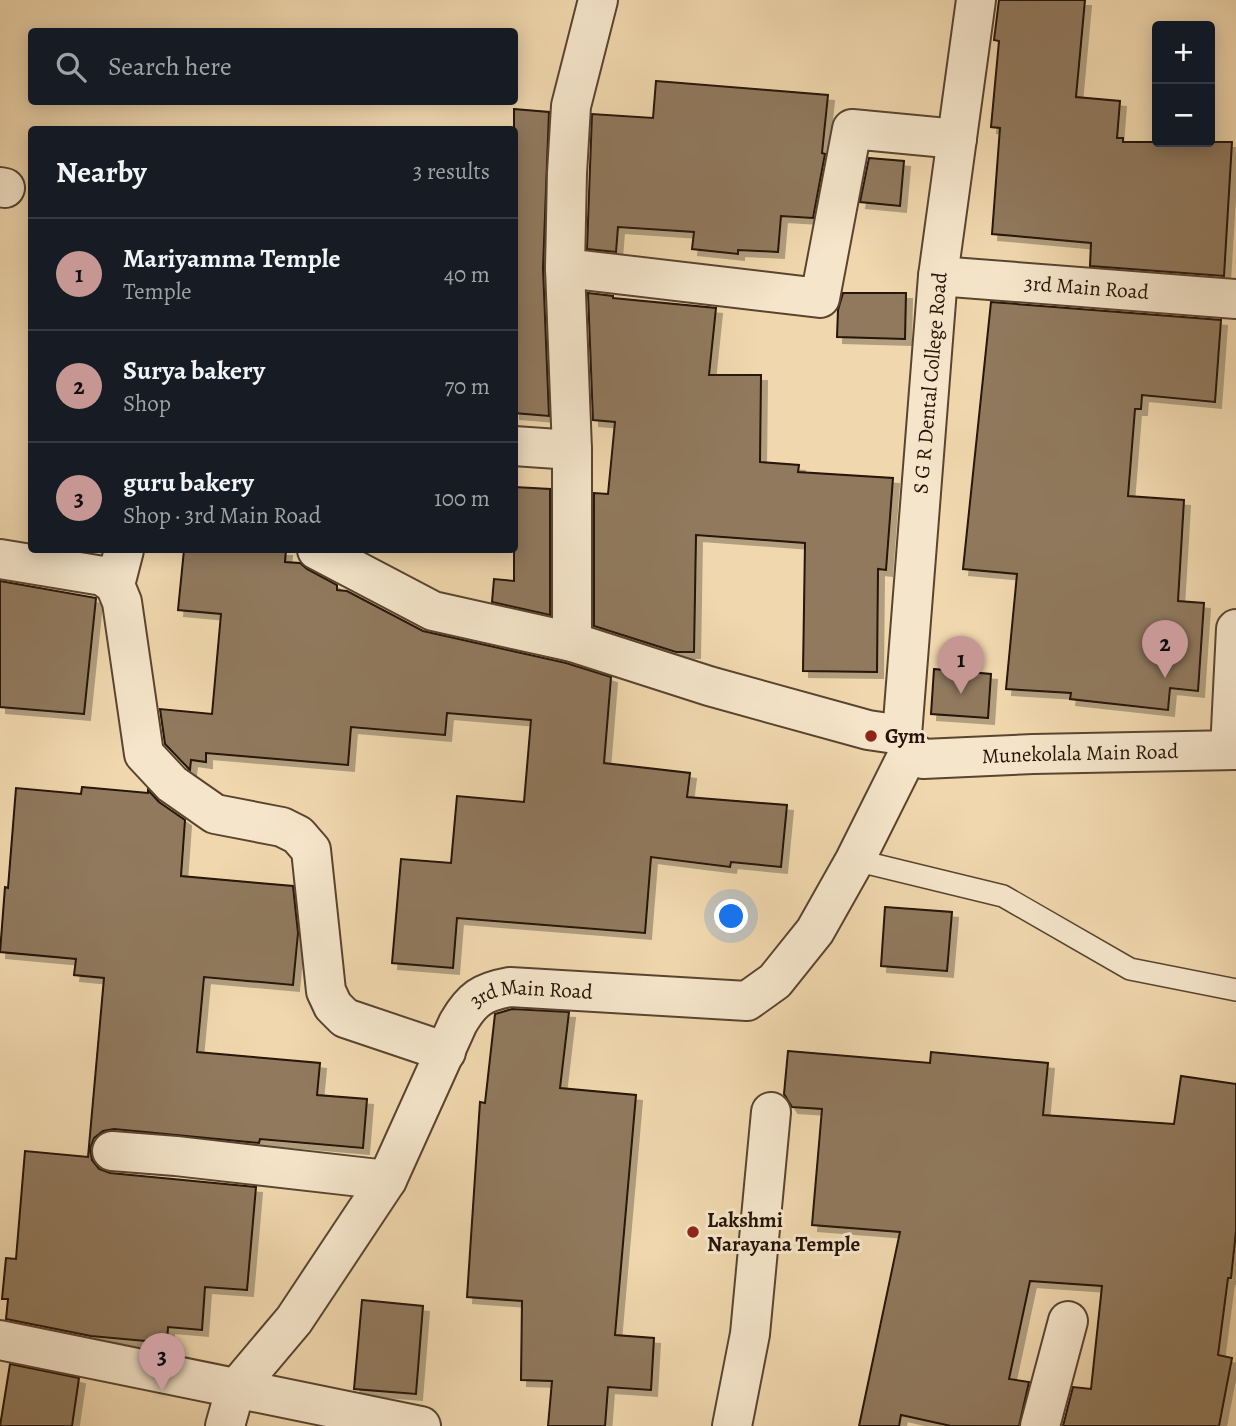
<!DOCTYPE html>
<meta charset="utf-8">
<style>
body{margin:0;font-family:Alegreya,serif;background:#242831;color:#f1f3f6}
.controls{position:absolute;right:21px;top:21px;display:grid;overflow:hidden;border-radius:7px;box-shadow:0 4px 18px #0003}
.controls button{width:63px;height:63px;display:grid;place-items:center;padding:0;border:0;border-bottom:2px solid #363941;background:#171b24;color:#f1f3f6;font:35px sans-serif}
.you{position:absolute;left:732px;top:917px;width:24px;height:24px;margin:-18px;border:5px solid #fff;border-radius:50%;background:#1a73e8;box-shadow:0 0 0 10px #1a73e833}
.badge{display:grid;place-items:center;width:46px;height:46px;border-radius:50%;background:#c59692;color:#111;font-size:23px;font-weight:700}
.pin{position:absolute;translate:-50% -58px;filter:drop-shadow(0 2px 4px #0008)}
.pin::after{content:'';position:absolute;top:37px;width:24px;height:21px;background:inherit;clip-path:polygon(0 0,100% 0,50% 100%)}
.list{margin:0;padding:0;list-style:none}
h2{display:flex;justify-content:space-between;align-items:center;height:91px;margin:0;padding:0 28px;font-size:30px}
h2 small{font-size:23px;font-weight:400;color:#9ea1a6}
.list li{display:grid;grid-template-columns:46px 1fr auto;gap:21px;align-items:center;box-sizing:border-box;height:112px;padding:0 28px;border-top:2px solid #363941}
.list b{display:block;font-size:26px;white-space:nowrap}
.list p{margin:0;font-size:23px;white-space:nowrap;color:#9ea1a6}
.list em{font-size:23px;font-style:normal;color:#9ea1a6}
.icon{flex:none;width:38px;height:38px;fill:none;stroke:currentColor;stroke-width:2;stroke-linecap:round;stroke-linejoin:round}
.map{position:relative;flex:none;width:1236px;height:1426px;overflow:hidden}
.search{position:absolute;background:#171b24;box-shadow:0 4px 18px #0003;left:28px;top:28px;width:490px;height:77px;display:flex;align-items:center;gap:18px;box-sizing:border-box;padding:0 24px;border-radius:7px;color:#9ea1a6;font-size:26px}
.panel{position:absolute;background:#171b24;box-shadow:0 4px 18px #0003;left:28px;top:126px;width:490px;height:427px;border-radius:7px}
.map>svg:first-child{display:block}
.building{fill:#90795d;stroke:#271307;stroke-width:2;filter:url(#shadow)}
.lines{fill:none;stroke-linecap:round;stroke-linejoin:round}
.service-casing{stroke:#594430;stroke-width:24}
.minor-casing{stroke:#594430;stroke-width:42}
.tertiary-casing{stroke:#594430;stroke-width:42}
.service{stroke:#f5e5ca;stroke-width:21}
.minor{stroke:#f5e5ca;stroke-width:38}
.tertiary{stroke:#f5e5ca;stroke-width:38}
.poi-dot{fill:#8f2418;stroke:#f5e5ca;stroke-width:2.5}
.labels{text-anchor:middle;stroke-width:6;stroke-linejoin:round;paint-order:stroke}
.street-label{font-size:21px;fill:#271307;stroke:#f5e5ca}
.poi-label{font-size:21px;font-weight:bold;fill:#271307;stroke:#f5e5ca;text-anchor:start}
</style>
<div class="map">
<svg width="1236" height="1426" viewBox="0 0 1236 1426">
<defs>
<filter id="shadow"><feDropShadow dx="6" dy="6" stdDeviation="0" flood-color="#0004"/></filter>
</defs>
<rect width="100%" height="100%" fill="#f0d7ad"/>
<filter id="stains"><feTurbulence type="fractalNoise" baseFrequency=".00286" numOctaves="4"/><feColorMatrix values="0 0 0 0 .2 0 0 0 0 .09 0 0 0 0 .02 0 0 0 .5 -.17"/></filter>
<radialGradient id="worn" r=".72"><stop offset=".6" stop-color="#630" stop-opacity="0"/><stop offset="1" stop-color="#630" stop-opacity=".3"/></radialGradient>
<g class="building">
<polygon points="999,0 1085,0 1076,97 1120,101 1117,138 1123,138 1123,142 1232,142 1224,276 1090,266 1091,243 992,234 1000,128 991,127 999,41 994,40"/>
<polygon points="656,81 828,95 822,153 825,154 813,218 781,216 778,252 738,250 738,254 692,249 694,232 618,227 616,252 587,249 592,114 653,118"/>
<polygon points="514,109 549,112 543,268 549,416 514,413"/>
<polygon points="869,158 904,161 900,206 860,202"/>
<polygon points="588,293 613,296 613,298 716,308 709,375 761,375 760,462 799,465 798,472 893,478 886,570 878,569 877,672 803,671 805,543 696,535 694,652 676,652 594,626 594,493 608,494 615,422 593,420"/>
<polygon points="843,293 906,293 905,339 837,337 838,310"/>
<polygon points="991,302 1221,320 1215,402 1142,395 1141,409 1135,409 1128,496 1184,500 1178,601 1204,603 1198,691 1170,688 1168,710 1070,699 1071,693 1006,689 1017,574 963,569"/>
<polygon points="514,487 550,489 550,615 492,602 494,579 514,581"/>
<polygon points="184,550 286,550 285,562 300,563 307,569 337,585 337,590 347,591 423,631 566,663 611,677 604,763 690,773 687,797 787,805 781,867 731,862 730,867 651,857 645,933 457,918 453,968 392,963 401,859 451,863 457,796 524,802 531,720 447,713 445,735 351,727 348,765 206,753 206,762 191,760 190,770 165,744 160,709 212,714 221,614 178,610"/>
<polygon points="0,581 96,598 84,714 0,707"/>
<polygon points="934,669 991,674 988,718 931,714"/>
<polygon points="82,787 148,793 148,790 159,802 185,820 181,876 293,886 298,933 293,985 204,977 197,1052 320,1063 317,1095 367,1099 363,1148 260,1139 259,1143 114,1129 103,1131 94,1138 90,1149 92,1160 99,1169 110,1173 256,1187 247,1290 205,1287 202,1330 168,1327 167,1343 91,1336 6,1319 8,1299 2,1299 6,1258 16,1259 25,1151 88,1157 104,978 74,975 76,959 0,952 5,887 8,888 16,788 81,794"/>
<polygon points="885,907 952,912 947,971 881,966"/>
<polygon points="512,1009 569,1012 560,1088 636,1095 615,1335 654,1338 651,1390 608,1387 605,1426 548,1426 552,1381 521,1380 522,1301 467,1297 480,1102 485,1103 495,1014"/>
<polygon points="788,1051 930,1063 931,1052 1048,1063 1043,1115 1174,1124 1181,1076 1236,1084 1236,1231 1231,1278 1228,1278 1218,1355 1232,1358 1219,1426 1063,1426 1073,1387 1091,1389 1102,1286 1030,1281 1009,1379 1029,1382 1019,1426 951,1426 901,1415 899,1426 859,1426 900,1232 812,1225 822,1109 792,1107 784,1094"/>
<polygon points="362,1300 423,1306 416,1394 354,1389"/>
<polygon points="10,1364 79,1378 72,1426 0,1426"/>
</g>
<g class="lines">
<defs>
<polyline id="service" points="855,860 1003,896 1130,969 1236,990"/>
<g id="minor">
<polyline points="0,187 5,188"/>
<polyline points="565,268 820,298 852,129 957,139"/>
<path id="s1" d="M938,276l298,23"/>
<polyline points="514,446 572,450"/>
<polyline points="317,550 433,611 572,642 709,686 868,730 902,735"/>
<polyline points="0,559 103,576 115,585 122,602 144,754 172,784 215,814 282,827 298,835 311,850 326,991 333,1006 345,1018 446,1052"/>
<polyline points="115,585 124,550"/>
<polyline points="572,642 572,450 565,268 567,173 571,106 598,0"/>
<polyline points="1230,750 1236,629"/>
<polyline points="112,1151 176,1156 387,1180"/>
<polyline points="0,1340 421,1426"/>
<path id="s2" d="M225,1426l10,-36 59,-70 93,-140 71,-157c14,-24 24,-31 52,-36l237,14 28,-20 40,-50 40,-71 55,-110"/>
<polyline points="732,1426 750,1334 771,1112"/>
<polyline points="1040,1426 1068,1321"/>
</g>
<g id="tertiary">
<path id="s3" d="M976,0l-38,276 -36,459 8,15 13,9 110,-5 203,-4"/>
</g>
</defs>
<use href="#service" class="service-casing"/>
<use href="#minor" class="minor-casing"/>
<use href="#tertiary" class="tertiary-casing"/>
<use href="#service" class="service"/>
<use href="#minor" class="minor"/>
<use href="#tertiary" class="tertiary"/>
</g>
<g class="poi-dot">
<circle cx="871" cy="736" r="7"/>
<circle cx="693" cy="1232" r="7"/>
</g>
<g class="labels">
<g class="street-label">
<text dy="7" stroke="none"><textPath href="#s1" startOffset="149">3rd Main Road</textPath></text>
<text transform="translate(930 383) rotate(-85)" y="7">S G R Dental College Road</text>
<text dy="7" stroke="none"><textPath href="#s3" startOffset="929">Munekolala Main Road</textPath></text>
<text dy="7" stroke="none"><textPath href="#s2" startOffset="556">3rd Main Road</textPath></text>
</g>
<g class="poi-label">
<text x="885" y="743">Gym</text>
<text x="707" y="1227">Lakshmi<tspan x="707" dy="24">Narayana Temple</tspan></text>
</g>
</g>
<rect width="100%" height="100%" filter="url(#stains)"/>
<rect width="100%" height="100%" fill="url(#worn)"/>
</svg>
<div class="controls">
<button>+</button>
<button>−</button>
</div>
<div class="you"></div>
<div class="pin badge" style="left:961px;top:694px">1</div>
<div class="pin badge" style="left:1165px;top:678px">2</div>
<div class="pin badge" style="left:162px;top:1391px">3</div>
<div class="search"><svg class="icon" aria-label="search" viewBox="0 0 24 24"><circle cx="10" cy="10" r="6"/><path d="M15 15l6 6"/></svg>Search here</div>
<section class="panel">
<h2>Nearby<small>3 results</small></h2>
<ul class="list">
<li><span class="badge">1</span><div><b>Mariyamma Temple</b><p>Temple</p></div><em>40 m</em></li>
<li><span class="badge">2</span><div><b>Surya bakery</b><p>Shop</p></div><em>70 m</em></li>
<li><span class="badge">3</span><div><b>guru bakery</b><p>Shop · 3rd Main Road</p></div><em>100 m</em></li>
</ul>
</section>
</div>
